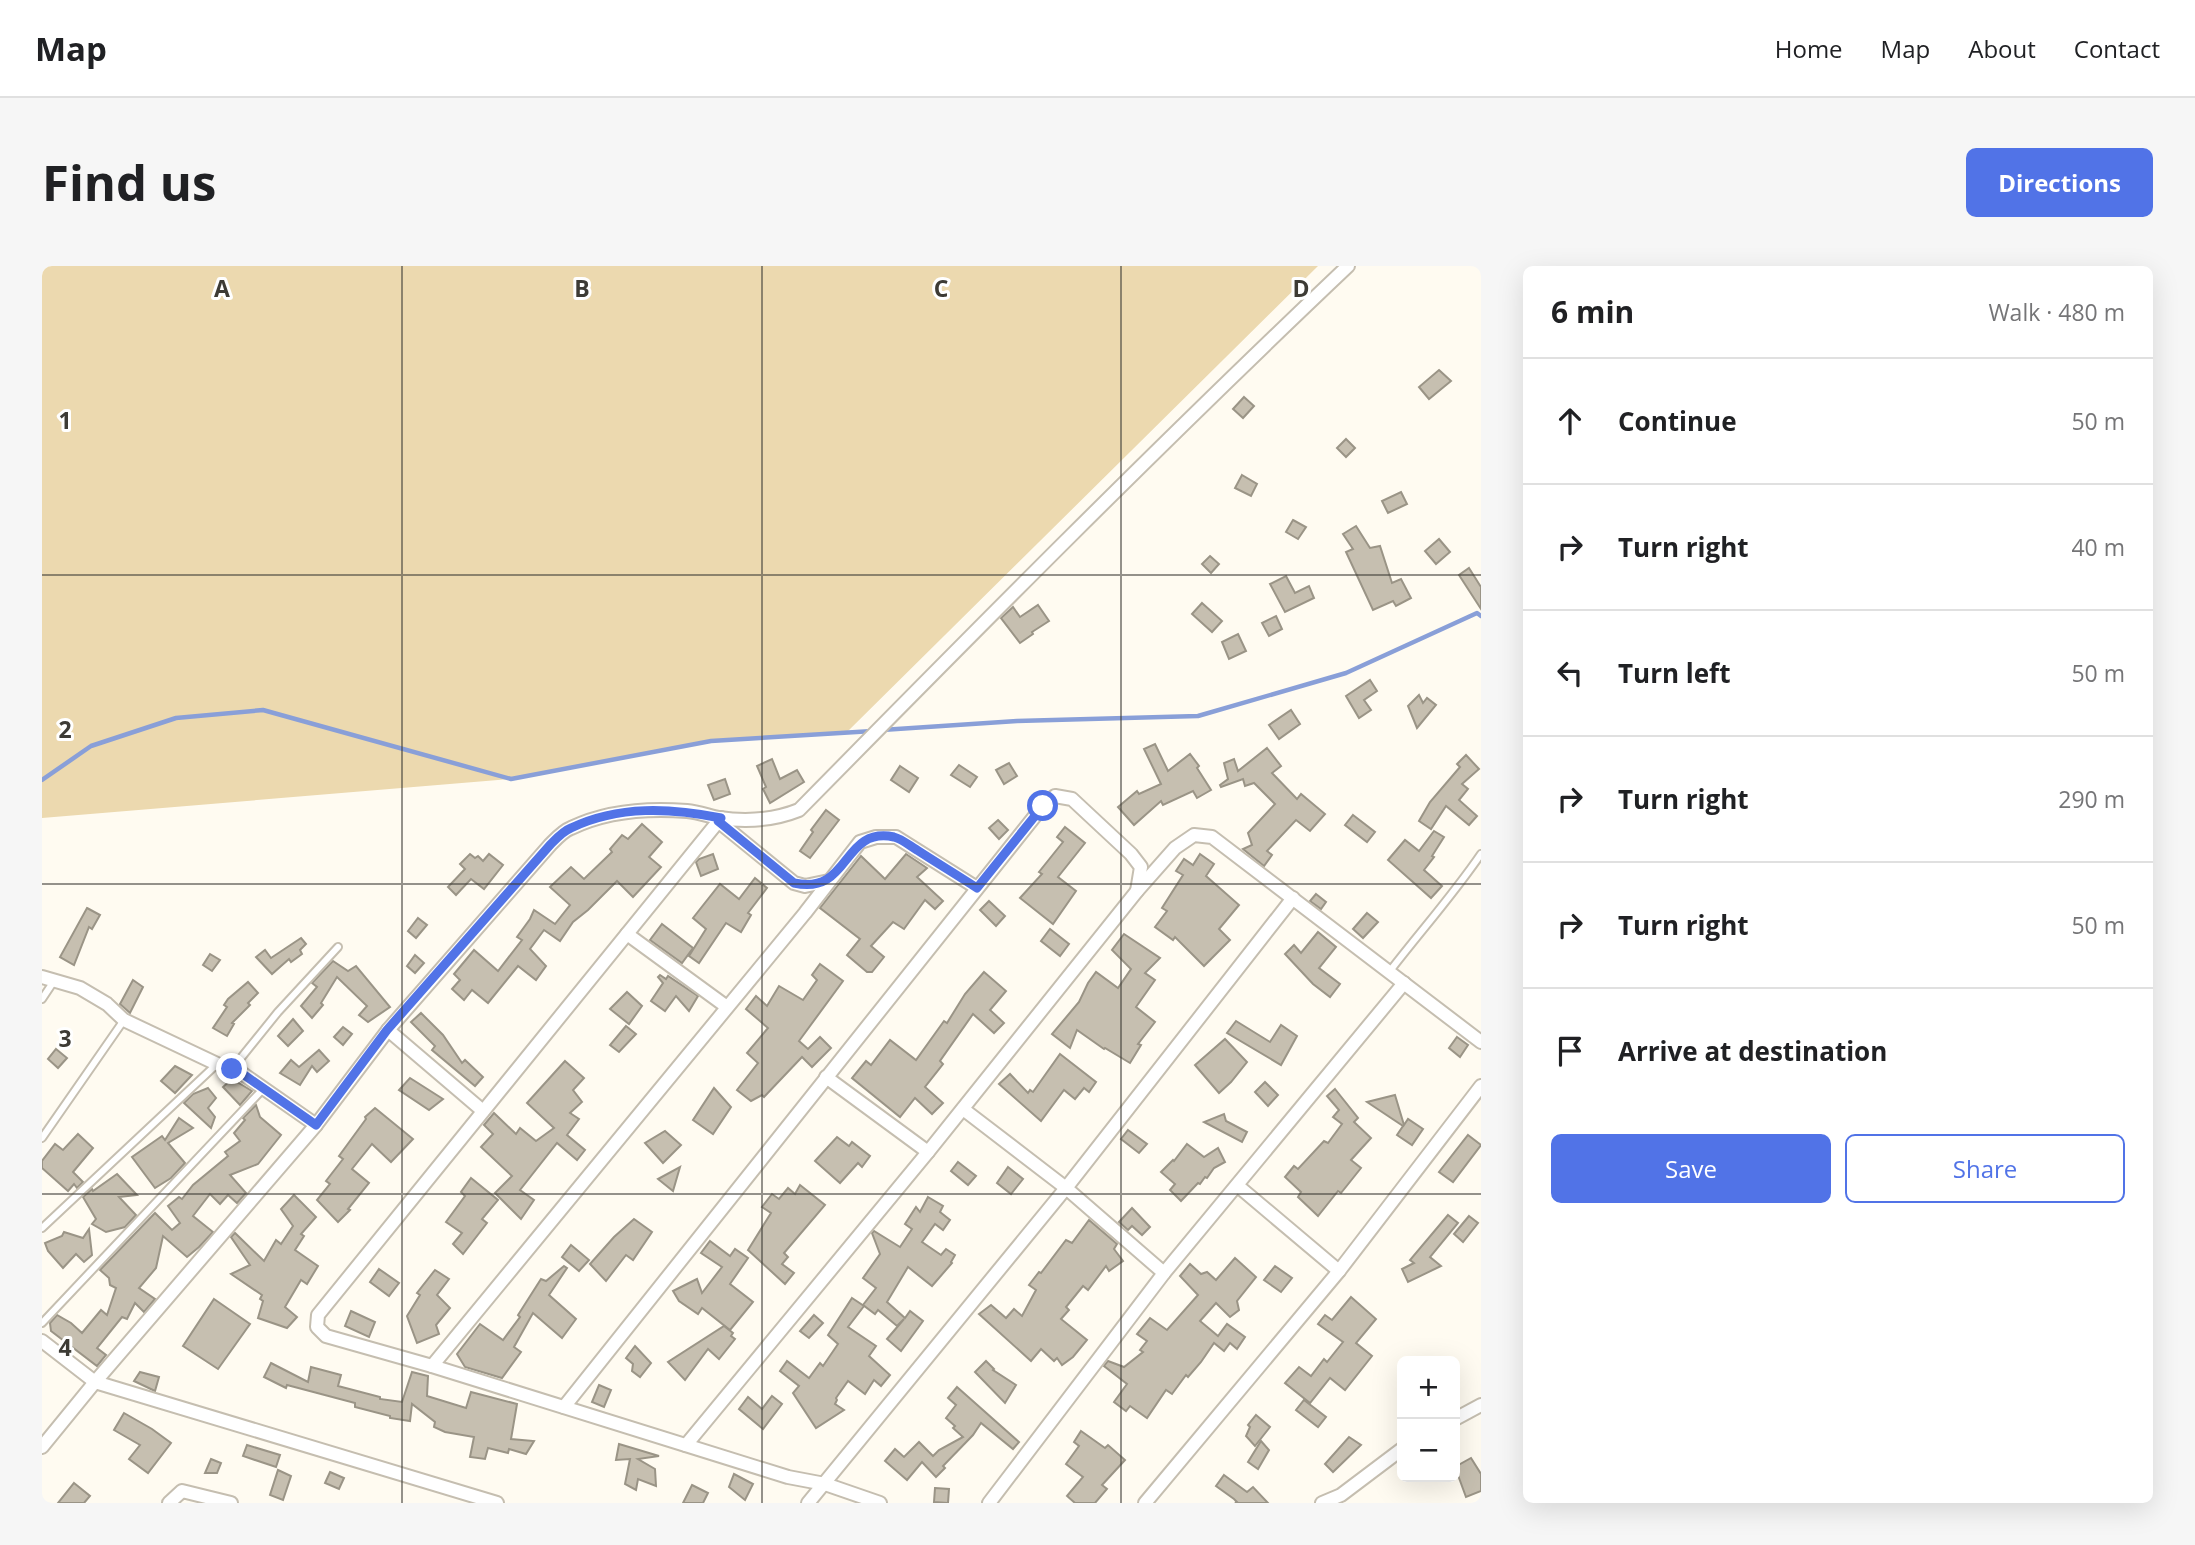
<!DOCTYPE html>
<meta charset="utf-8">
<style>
body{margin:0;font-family:"Open Sans",sans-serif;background:#f6f6f6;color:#202124}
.controls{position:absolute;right:21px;bottom:21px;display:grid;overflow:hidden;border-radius:10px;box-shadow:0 7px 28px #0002}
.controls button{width:63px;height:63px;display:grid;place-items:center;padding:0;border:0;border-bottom:2px solid #e0e0e0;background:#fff;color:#202124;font:35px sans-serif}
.stop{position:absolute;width:21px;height:21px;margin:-16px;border:5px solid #5173e7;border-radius:50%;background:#fff}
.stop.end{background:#5173e7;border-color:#fff;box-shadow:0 2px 7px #0008}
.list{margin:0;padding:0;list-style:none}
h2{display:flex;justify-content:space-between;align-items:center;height:91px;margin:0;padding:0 28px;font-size:30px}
h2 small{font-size:23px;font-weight:400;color:#757577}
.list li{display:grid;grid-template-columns:46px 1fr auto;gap:21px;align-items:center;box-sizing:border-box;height:126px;padding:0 28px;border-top:2px solid #e0e0e0}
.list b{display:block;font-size:26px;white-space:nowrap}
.list em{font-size:23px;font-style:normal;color:#757577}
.actions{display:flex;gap:14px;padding:21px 28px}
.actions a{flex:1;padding:16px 0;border:2px solid #5173e7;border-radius:10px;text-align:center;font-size:24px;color:#5173e7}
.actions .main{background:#5173e7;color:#fff}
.icon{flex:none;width:38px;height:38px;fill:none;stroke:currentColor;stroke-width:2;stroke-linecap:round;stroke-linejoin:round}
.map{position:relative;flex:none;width:1439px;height:1237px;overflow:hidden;border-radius:10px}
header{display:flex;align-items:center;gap:42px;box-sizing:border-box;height:98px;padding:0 35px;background:#fff;border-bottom:2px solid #e0e0e0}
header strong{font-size:33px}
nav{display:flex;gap:38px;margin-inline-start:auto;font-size:24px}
.intro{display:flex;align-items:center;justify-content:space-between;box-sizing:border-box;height:168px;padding:0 42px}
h1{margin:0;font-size:49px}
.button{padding:18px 32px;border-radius:10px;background:#5173e7;color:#fff;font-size:24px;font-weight:700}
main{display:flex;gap:42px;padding:0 42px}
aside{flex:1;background:#fff;border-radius:10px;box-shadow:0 7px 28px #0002}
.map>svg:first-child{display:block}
.green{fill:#ecd9af}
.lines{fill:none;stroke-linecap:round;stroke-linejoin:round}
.stream{stroke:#899fd8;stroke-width:4.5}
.building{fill:#c6bfb0;stroke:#9a9486;stroke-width:2}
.lane-casing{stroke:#c5beb0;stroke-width:10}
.street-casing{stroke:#c5beb0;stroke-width:16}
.lane{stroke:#fff;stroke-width:6}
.street{stroke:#fff;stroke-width:12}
.route{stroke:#5173e7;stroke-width:9}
.grid{fill:none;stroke:#3d3b35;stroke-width:2;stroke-opacity:0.55}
.grid-label{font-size:23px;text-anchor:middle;font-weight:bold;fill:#3d3b35;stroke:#fff;stroke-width:6;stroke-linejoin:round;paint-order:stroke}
</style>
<header>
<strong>Map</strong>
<nav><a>Home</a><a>Map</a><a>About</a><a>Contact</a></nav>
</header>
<div class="intro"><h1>Find us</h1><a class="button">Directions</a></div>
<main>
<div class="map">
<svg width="1439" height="1237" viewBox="0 0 1439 1237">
<rect width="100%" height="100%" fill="#fffbf1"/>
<polygon class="green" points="0,0 1276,0 805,466 669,475 469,513 0,552"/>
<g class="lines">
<g class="stream">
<polyline points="840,464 975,455 1156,450 1304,407 1435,347 1439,350"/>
<polyline points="0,514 49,480 134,452 221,444 469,513 669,475 831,465"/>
</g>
</g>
<g class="building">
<polygon points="1397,104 1409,115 1387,133 1377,121"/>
<polygon points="1202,131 1212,140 1201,152 1191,143"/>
<polygon points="1304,173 1313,182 1304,191 1295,182"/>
<polygon points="1200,209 1215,218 1209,230 1193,222"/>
<polygon points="1359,226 1365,238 1346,247 1340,235"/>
<polygon points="1251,254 1264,261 1256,273 1244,266"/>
<polygon points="1314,260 1328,282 1338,280 1350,317 1359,313 1369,332 1354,340 1351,335 1331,344 1304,286 1311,283 1301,268"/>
<polygon points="1397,273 1408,286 1394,298 1383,285"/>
<polygon points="1168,290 1177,298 1169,307 1160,298"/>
<polygon points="1427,302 1439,321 1439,343 1417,309"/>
<polygon points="1244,310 1253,327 1267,320 1272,332 1243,346 1228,318"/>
<polygon points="1160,337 1180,355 1170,366 1150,348"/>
<polygon points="996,339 1007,355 990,366 991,368 978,377 959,352 971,341 978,351"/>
<polygon points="1234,350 1240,363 1227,370 1220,357"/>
<polygon points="1196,368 1204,385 1187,393 1180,376"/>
<polygon points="1328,414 1335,425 1322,434 1329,444 1317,452 1304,430"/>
<polygon points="1377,429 1381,437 1385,432 1394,439 1375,462 1366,440"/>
<polygon points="1249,444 1258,458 1237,473 1227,459"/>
<polygon points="1113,478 1126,505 1148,488 1157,500 1155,502 1169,524 1155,532 1151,525 1121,539 1119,535 1092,559 1076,541 1095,525 1097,528 1119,518 1102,483"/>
<polygon points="1225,482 1239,500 1230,507 1255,533 1259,528 1283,548 1268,565 1254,554 1225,585 1230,589 1222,600 1201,583 1210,579 1206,567 1233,538 1212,517 1203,520 1201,513 1179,521 1178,519 1186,513 1182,497 1192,493 1196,505"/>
<polygon points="1424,489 1437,503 1420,518 1426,523 1417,534 1435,550 1427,559 1404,540 1389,563 1377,555 1388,536 1418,501 1415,498"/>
<polygon points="730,493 738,513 755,504 762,516 728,537 721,523 724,521 715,500"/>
<polygon points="967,497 975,510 962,518 954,504"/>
<polygon points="917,499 935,511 928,521 909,509"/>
<polygon points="858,500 876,512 867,526 849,514"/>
<polygon points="683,513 688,528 672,534 666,519"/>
<polygon points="784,544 797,554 768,592 758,585 771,566 769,564"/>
<polygon points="1311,549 1333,566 1325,576 1303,559"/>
<polygon points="956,554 966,564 957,573 947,562"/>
<polygon points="600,558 620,576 607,591 619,601 591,631 575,615 546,644 531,656 518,675 502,664 488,683 504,700 494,714 476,700 446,737 430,724 422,734 410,723 418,714 412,708 432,684 456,705 480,674 475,671 488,653 492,644 513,658 528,639 508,621 529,601 542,613 570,586 568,583 580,569 586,573"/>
<polygon points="1023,561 1043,577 1016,611 1034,625 1011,658 978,632 1000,608 997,606 1021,576 1015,571"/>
<polygon points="1392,565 1402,571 1390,590 1392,591 1382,604 1400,620 1389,632 1346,594 1363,574 1377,585"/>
<polygon points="428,588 433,592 436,590 441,595 447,588 461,599 442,623 429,613 414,629 406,621 423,603 418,598"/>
<polygon points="671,588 676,603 659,610 654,596 657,593"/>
<polygon points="864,588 885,602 875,611 901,635 893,643 883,634 862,663 851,656 829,680 842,691 830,706 825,706 805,689 818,673 778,642 819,590 843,613"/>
<polygon points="1158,588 1172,598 1164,610 1197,639 1177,663 1188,674 1162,700 1133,671 1131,674 1113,661 1125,645 1120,642 1141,609 1134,605 1142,593 1151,599"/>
<polygon points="713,612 725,622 706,647 709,649 699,666 684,657 657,697 647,690 664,663 651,652 678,618 697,633"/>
<polygon points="1274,628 1284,636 1279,643 1268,635"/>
<polygon points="947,635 963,650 954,660 938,644"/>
<polygon points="45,642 58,649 50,663 47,661 32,699 18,691"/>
<polygon points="1325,647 1336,656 1321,672 1311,663"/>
<polygon points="376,652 385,659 374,672 366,665"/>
<polygon points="620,658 651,682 640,697 608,674"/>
<polygon points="1008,663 1027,678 1018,690 999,675"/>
<polygon points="1276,666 1294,681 1277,702 1298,718 1288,731 1271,718 1243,688 1252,679 1259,687"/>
<polygon points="1082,668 1118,692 1103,707 1113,714 1094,741 1113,756 1096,778 1099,779 1088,797 1063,782 1062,783 1035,764 1028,782 1010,768 1037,736 1046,717 1054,706 1076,722 1089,703 1070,684"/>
<polygon points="259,672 264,678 258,684 260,688 249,696 247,693 230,708 214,691 223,684 229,692"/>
<polygon points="168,688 178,694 170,705 161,699"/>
<polygon points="373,689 382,697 373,707 365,700"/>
<polygon points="291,695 306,705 314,700 348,741 326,756 317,749 325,740 295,711 279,737 281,739 270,752 259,740 275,721 270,717"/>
<polygon points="778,698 801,715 757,775 766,783 778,771 789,782 770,801 760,791 722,831 720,829 709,835 695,824 716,797 705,787 726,762 704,743 714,730 725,740 737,720 761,734 775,714 770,709"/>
<polygon points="942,706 964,725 948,744 962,757 952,767 931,748 898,795 901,798 883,821 901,837 890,848 873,832 858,851 810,812 824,795 829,799 848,774 874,794 902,755 905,757 923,728"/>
<polygon points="618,709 624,713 626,710 656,730 647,745 634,730 623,745 609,735 621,717 616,711"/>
<polygon points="91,714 101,721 88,747 78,738"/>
<polygon points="206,716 216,727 206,737 208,739 190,757 192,758 185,770 171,762 185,741 182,739 186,733"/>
<polygon points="585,726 600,740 587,758 568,743"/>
<polygon points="379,747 401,769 420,797 423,794 441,811 433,820 390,784 393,780 369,756"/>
<polygon points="251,753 261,765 246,780 236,770"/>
<polygon points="1194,755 1228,776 1239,759 1255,770 1239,799 1185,767"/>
<polygon points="584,760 594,768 577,786 568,779"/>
<polygon points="301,761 310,768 301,779 292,771"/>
<polygon points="1415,771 1426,779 1418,791 1407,782"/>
<polygon points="1183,773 1205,796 1189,816 1177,827 1153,799"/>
<polygon points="14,783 25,792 16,802 6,793"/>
<polygon points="277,784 287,795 275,806 270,800 258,819 238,807 249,794 257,801"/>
<polygon points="1018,788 1054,816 1047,826 1042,822 1033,833 1022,824 999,855 957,818 968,808 986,827 988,824 991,826"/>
<polygon points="523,795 542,812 531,824 540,836 528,847 537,853 525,869 543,884 535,894 515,877 478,924 492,934 479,953 453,927 470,910 439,881 451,868 442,859 452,847 474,868 478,862 494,875 512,862 485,837"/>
<polygon points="133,800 150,809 133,827 119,815"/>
<polygon points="368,812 401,833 387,844 357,824"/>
<polygon points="190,813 210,825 198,839 181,821"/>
<polygon points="1223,816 1236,829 1226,840 1213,826"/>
<polygon points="166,822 174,832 166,842 173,851 169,862 142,837 151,828"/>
<polygon points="672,822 689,841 671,868 651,854"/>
<polygon points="1293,823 1316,852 1312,856 1329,872 1309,894 1319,902 1299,927 1296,925 1276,950 1256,931 1259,926 1243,911 1252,900 1256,903 1282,875 1286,877 1300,858 1291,851 1297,844 1285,830"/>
<polygon points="1353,829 1362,859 1366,853 1381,863 1370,879 1355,869 1361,860 1325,836"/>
<polygon points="214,839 218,851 239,869 216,898 188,909 204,927 195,937 186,929 178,938 168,928 151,950 171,966 157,981 145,991 121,970 114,1002 97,1022 113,1033 102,1046 93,1037 85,1053 80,1051 55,1082 64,1089 55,1100 9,1065 8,1057 15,1049 29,1057 40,1067 59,1044 65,1049 74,1022 68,1019 67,1012 58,1004 113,947 130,964 138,957 126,940 137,931 140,933 151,919 186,890 183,886 198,875 192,867 203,854 201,852"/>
<polygon points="333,842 371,873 349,896 330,878 310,903 327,917 306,943 308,944 296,956 275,934 288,918 284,915 301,893 297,890 324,853 323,851"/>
<polygon points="1182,848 1184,855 1205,866 1200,876 1162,856"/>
<polygon points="137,852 151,862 126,877 143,897 129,912 113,922 90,891 120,870 123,874"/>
<polygon points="1086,864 1105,878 1097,887 1079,873"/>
<polygon points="623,865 639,879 621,897 603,877"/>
<polygon points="36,868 51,882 31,906 41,916 35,922 32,918 26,925 0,902 0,895 13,878 21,884"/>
<polygon points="1426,869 1439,879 1411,916 1397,906"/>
<polygon points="795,871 807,880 810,876 828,890 820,901 816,897 798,917 773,895"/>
<polygon points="1145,878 1162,891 1176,882 1183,896 1172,902 1165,912 1163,911 1158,918 1156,917 1139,935 1128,924 1133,918 1119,906 1131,894 1132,895"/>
<polygon points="916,896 934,910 926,919 909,905"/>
<polygon points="638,901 631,925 616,913"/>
<polygon points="966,901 981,913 969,928 955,917"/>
<polygon points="75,908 95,929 77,931 94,949 83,961 64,966 50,958 54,953 41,931 50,923 51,925"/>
<polygon points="429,912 456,934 440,953 445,957 421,988 411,978 420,967 404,956 423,930 419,926"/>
<polygon points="758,919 783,939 742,987 746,991 740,998 752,1007 743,1018 706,984 729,947 720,941 730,928 737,933 746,922 753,928"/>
<polygon points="252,929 274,951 259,968 262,970 253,984 276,1000 265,1018 259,1014 243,1041 255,1051 245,1062 216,1052 221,1035 218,1033 220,1029 189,1008 208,999 189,971 193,967 222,995 234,974 239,978 251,960 239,943"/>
<polygon points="886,931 901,940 898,946 908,954 901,964 893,958 880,976 899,989 904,983 913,989 909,996 910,997 890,1020 866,1001 845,1036 863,1052 868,1045 881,1055 859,1085 845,1073 862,1053 855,1060 836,1044 833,1048 821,1039 834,1022 821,1012 838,988 830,967 832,965 858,981 870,963 863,958 874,941 878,946"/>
<polygon points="1090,942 1108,961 1100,969 1090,960 1086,964 1077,956"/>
<polygon points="1406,949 1416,957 1388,991 1399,1000 1366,1016 1360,1003 1372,997 1368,994"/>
<polygon points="1427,950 1436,957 1421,976 1412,968"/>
<polygon points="592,953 610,966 591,994 584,989 564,1015 548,998 572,971"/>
<polygon points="1047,954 1075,978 1072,983 1081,995 1067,1005 1064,1000 1046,1024 1041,1020 1024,1041 1027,1044 1019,1053 1045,1074 1031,1091 1020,1099 1015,1092 1012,1095 999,1083 989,1095 937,1048 949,1039 964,1052 972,1043 980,1050 994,1024 987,1019 997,1006 999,1007 1024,974 1030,977"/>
<polygon points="47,963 50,989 42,996 34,988 21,1002 6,985 3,977 20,970 22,966 41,972"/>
<polygon points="668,975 688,990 693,983 706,992 688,1018 711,1036 688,1064 660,1042 656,1048 637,1035 631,1025 655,1013 660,1027 680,1001 659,987"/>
<polygon points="529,979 547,994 537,1005 520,991"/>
<polygon points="1193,992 1214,1011 1195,1035 1197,1044 1188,1051 1174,1037 1158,1055 1176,1070 1185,1058 1203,1071 1195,1083 1188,1077 1182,1085 1172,1077 1159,1096 1146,1111 1144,1109 1130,1128 1124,1124 1105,1152 1088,1140 1084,1145 1072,1136 1085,1118 1062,1100 1066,1095 1082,1101 1101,1086 1098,1084 1105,1075 1095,1068 1108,1052 1125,1064 1156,1029 1138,1010 1148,998 1159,1008 1165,1006 1174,1014"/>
<polygon points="522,1000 525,1002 507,1029 534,1053 520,1072 491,1047 472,1081 479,1086 460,1112 423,1101 415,1088 438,1058 461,1074 478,1051 476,1049 499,1013 504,1015"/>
<polygon points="1233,1000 1250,1012 1239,1026 1222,1014"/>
<polygon points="337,1003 357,1017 347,1030 328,1016"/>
<polygon points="393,1004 407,1013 395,1029 408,1042 394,1059 397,1068 375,1077 365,1050 378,1029 375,1027"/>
<polygon points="1309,1031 1334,1053 1314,1077 1330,1090 1303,1124 1288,1112 1268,1137 1243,1117 1257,1101 1269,1110 1282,1093 1285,1096 1301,1076 1276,1058 1283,1049 1290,1054"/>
<polygon points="810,1032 822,1040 806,1061 834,1080 827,1090 848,1109 839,1120 832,1114 823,1128 806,1115 794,1132 795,1134 793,1138 802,1144 774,1162 751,1127 757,1120 738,1105 745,1095 767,1112 778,1097 781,1100 796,1078 786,1069"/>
<polygon points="172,1033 208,1058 176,1103 141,1080"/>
<polygon points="309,1045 333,1056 327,1071 303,1060"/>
<polygon points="772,1049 781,1057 767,1072 758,1065"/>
<polygon points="682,1060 691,1067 689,1070 693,1073 677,1093 666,1083 643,1114 626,1096"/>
<polygon points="593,1080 609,1097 598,1111 590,1105 591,1098 584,1092"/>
<polygon points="944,1095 952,1103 951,1104 974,1119 963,1137 933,1106"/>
<polygon points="229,1097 266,1116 269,1101 299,1109 296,1120 338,1131 338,1133 360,1136 370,1106 386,1110 385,1130 424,1142 429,1126 475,1138 469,1173 492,1175 484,1188 467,1183 466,1187 446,1182 443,1193 428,1191 432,1171 403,1166 392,1161 393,1156 370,1138 368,1155 348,1152 348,1150 313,1141 313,1137 245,1119 244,1122 222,1111"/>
<polygon points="98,1106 117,1111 113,1125 92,1115"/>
<polygon points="557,1119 569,1124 562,1141 550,1136"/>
<polygon points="915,1121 977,1176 971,1183 939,1157 931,1169 901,1200 903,1202 894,1211 880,1196 865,1214 843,1195 853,1183 862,1191 877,1176 891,1190 897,1184 921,1171 911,1162 913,1160 904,1152 914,1139 906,1132"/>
<polygon points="730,1130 740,1138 721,1163 697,1143 706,1131 720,1143"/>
<polygon points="1262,1134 1284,1151 1276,1161 1254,1144"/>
<polygon points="82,1147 110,1163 129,1177 106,1207 87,1193 98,1179 72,1164"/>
<polygon points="1214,1149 1228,1161 1213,1180 1204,1170 1208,1161 1206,1159"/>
<polygon points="1039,1165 1063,1182 1066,1179 1083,1194 1060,1219 1065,1223 1053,1237 1033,1237 1025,1230 1041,1211 1024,1198 1037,1180 1032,1176"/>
<polygon points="1307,1171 1319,1179 1291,1206 1283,1198"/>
<polygon points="1219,1175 1227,1184 1216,1203 1206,1196"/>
<polygon points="577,1178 617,1190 596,1193 613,1203 614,1220 596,1213 594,1224 583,1218 588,1193 574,1194"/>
<polygon points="205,1179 238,1189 234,1201 201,1190"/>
<polygon points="1429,1192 1439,1208 1439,1225 1424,1231 1413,1201"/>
<polygon points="169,1193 179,1197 175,1207 163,1207"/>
<polygon points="236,1204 249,1210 241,1234 228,1229"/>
<polygon points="288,1206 302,1212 297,1223 283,1217"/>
<polygon points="692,1208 711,1218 703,1234 687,1221"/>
<polygon points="1182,1209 1205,1226 1211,1221 1226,1237 1193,1237 1195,1236 1192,1233 1174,1220"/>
<polygon points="32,1217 48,1230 42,1237 16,1237"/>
<polygon points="650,1219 666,1227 661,1237 641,1237"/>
<polygon points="893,1222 907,1223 906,1237 892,1236"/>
</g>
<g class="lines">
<defs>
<g id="lane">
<path d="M1348,705c30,-39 63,-76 91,-117"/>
<polyline points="0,733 12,715"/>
<polyline points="190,803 236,746 296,681"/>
<polyline points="0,872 82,754"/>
<polyline points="0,962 175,798"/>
<polyline points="0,1057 222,822"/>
</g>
<g id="street">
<polyline points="679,552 276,1049 275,1061 284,1070 390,1100 746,1211 783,1218 838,1237"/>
<polyline points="676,555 752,617 763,620 787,615"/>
<polyline points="585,668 685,741"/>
<polyline points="0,711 38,722 65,738 82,754 175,798 198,806 274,859"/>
<polyline points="346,764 441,845"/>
<polyline points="784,811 886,886"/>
<polyline points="921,843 1024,922 1122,1007"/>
<polyline points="1196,920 1297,1005"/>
<polyline points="0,1075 53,1116 455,1237"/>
<polyline points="390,1100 763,647 818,576 834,571 854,571 935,622"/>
<polyline points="522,1141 1001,540 1013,530 1030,533 1089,588 1099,601 1095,625"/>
<polyline points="1413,1153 1439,1139"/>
<polyline points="644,1179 886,886 1095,625 1133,582 1152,569 1170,571 1439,776"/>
<path d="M0,1181l53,-65 221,-257 72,-95 162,-185c6,-6 13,-14 21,-17 35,-17 78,-20 116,-17 11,1 22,5 32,7 28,4 55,2 80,-8 181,-184 362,-367 549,-544"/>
<polyline points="127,1237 140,1225 189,1237"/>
<polyline points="766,1237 1024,922 1251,632"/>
<polyline points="947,1237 1122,1007 1362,717"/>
<polyline points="1103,1237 1297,1005 1439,820"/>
<polyline points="1280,1237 1299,1229 1360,1183"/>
</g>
</defs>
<use href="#lane" class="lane-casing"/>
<use href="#street" class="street-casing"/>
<use href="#lane" class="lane"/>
<use href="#street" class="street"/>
</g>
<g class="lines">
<path class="route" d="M190,803l8,3 76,53 71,-95 163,-185c6,-6 13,-14 21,-17 48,-23 100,-20 150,-10l-3,3 76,62c57,13 47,-57 100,-46 8,2 16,9 23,13 20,13 40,25 60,38l66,-82"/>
</g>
<path class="grid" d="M360,0v1237M720,0v1237M1079,0v1237M0,309h1439M0,618h1439M0,928h1439"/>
<g class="grid-label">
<text x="180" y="31">A</text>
<text x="540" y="31">B</text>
<text x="899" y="31">C</text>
<text x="1259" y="31">D</text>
<text x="23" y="163">1</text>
<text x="23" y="472">2</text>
<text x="23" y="781">3</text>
<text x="23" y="1090">4</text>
</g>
</svg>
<div class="controls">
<button>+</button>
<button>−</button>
</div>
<div class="stop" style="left:1001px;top:540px"></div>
<div class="stop end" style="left:190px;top:803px"></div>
</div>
<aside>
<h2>6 min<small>Walk · 480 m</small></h2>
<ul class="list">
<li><svg class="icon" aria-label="ahead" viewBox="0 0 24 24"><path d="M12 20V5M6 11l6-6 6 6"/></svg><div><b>Continue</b></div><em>50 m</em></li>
<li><svg class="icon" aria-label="right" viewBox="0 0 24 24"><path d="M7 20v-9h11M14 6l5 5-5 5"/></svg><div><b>Turn right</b></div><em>40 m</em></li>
<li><svg class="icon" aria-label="left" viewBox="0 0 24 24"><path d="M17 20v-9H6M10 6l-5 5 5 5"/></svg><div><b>Turn left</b></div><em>50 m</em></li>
<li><svg class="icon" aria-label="right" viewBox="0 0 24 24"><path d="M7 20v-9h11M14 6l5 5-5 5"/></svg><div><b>Turn right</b></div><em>290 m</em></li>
<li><svg class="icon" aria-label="right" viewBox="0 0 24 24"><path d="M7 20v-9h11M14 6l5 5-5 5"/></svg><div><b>Turn right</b></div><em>50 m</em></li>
<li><svg class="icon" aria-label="arrive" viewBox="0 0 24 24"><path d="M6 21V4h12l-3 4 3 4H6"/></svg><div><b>Arrive at destination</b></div></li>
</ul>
<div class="actions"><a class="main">Save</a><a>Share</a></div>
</aside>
</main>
